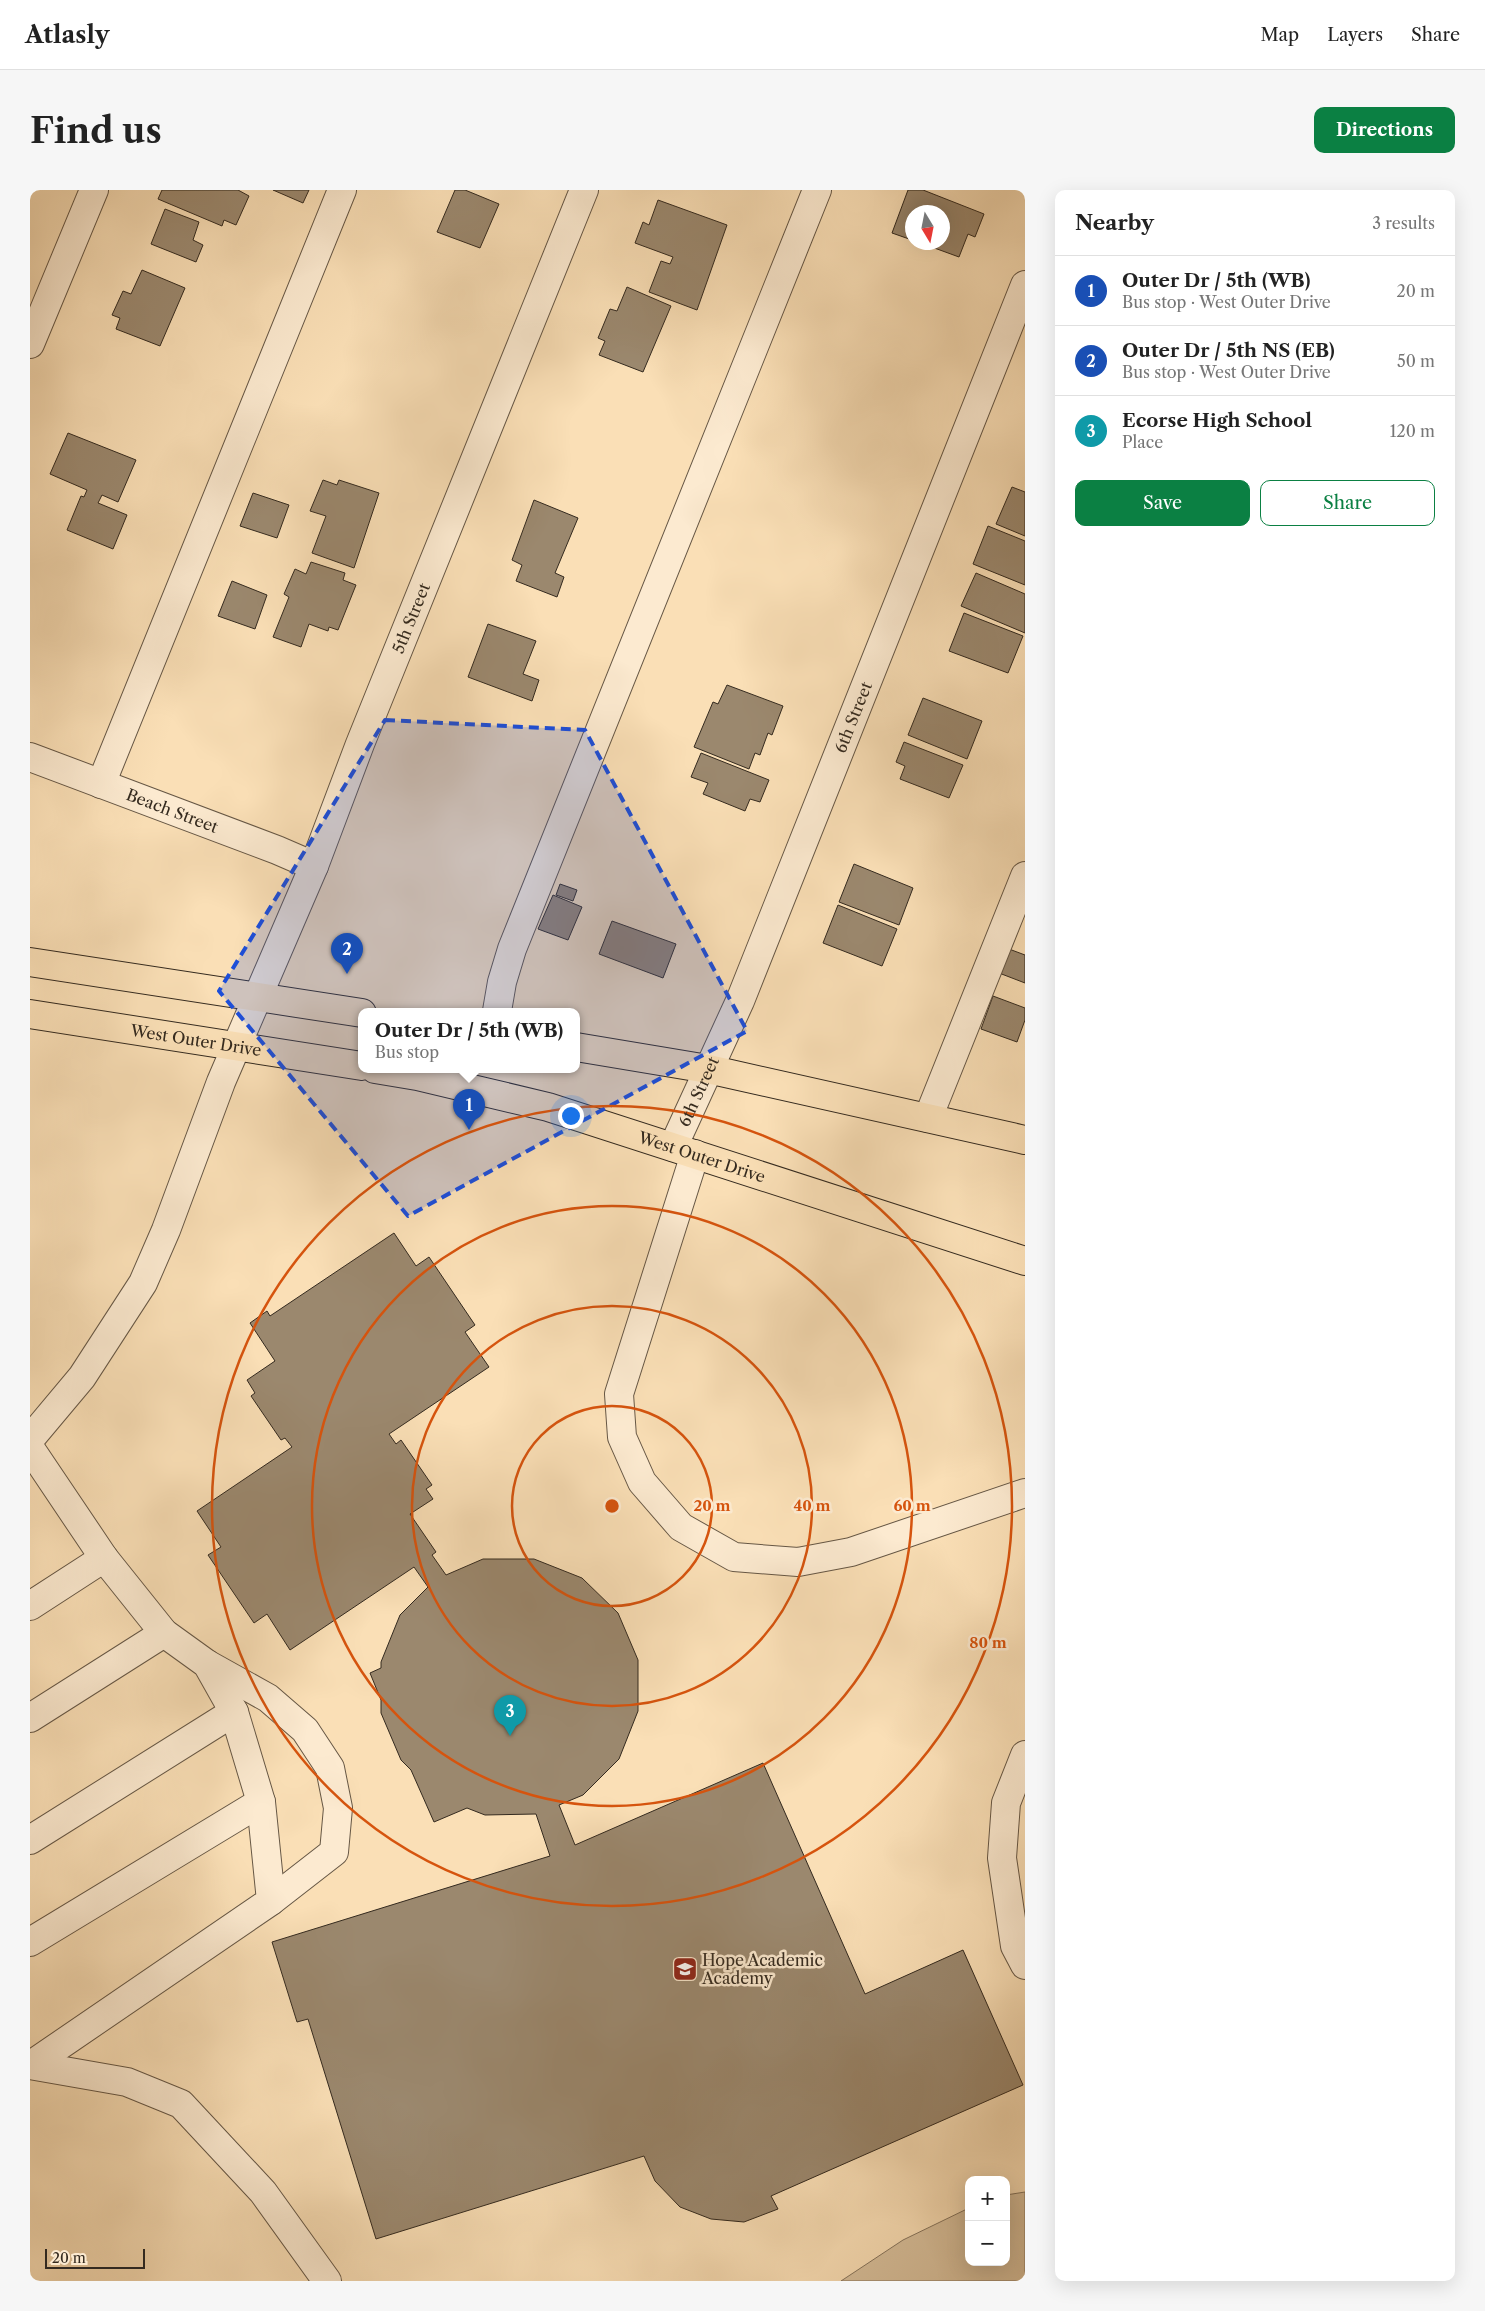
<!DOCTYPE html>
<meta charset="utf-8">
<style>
body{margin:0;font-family:"Libre Caslon Text",serif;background:#f6f6f6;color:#222}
.controls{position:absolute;right:15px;bottom:15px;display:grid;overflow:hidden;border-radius:10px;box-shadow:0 5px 20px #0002}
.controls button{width:45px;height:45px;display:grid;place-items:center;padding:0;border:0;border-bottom:1px solid #e0e0e0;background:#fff;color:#222;font:25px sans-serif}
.compass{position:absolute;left:875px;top:15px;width:45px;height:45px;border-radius:50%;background:#fff;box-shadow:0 5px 20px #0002;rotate:170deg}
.scale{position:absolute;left:15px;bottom:12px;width:100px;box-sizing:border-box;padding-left:5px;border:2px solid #342a1f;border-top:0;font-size:14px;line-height:18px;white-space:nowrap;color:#342a1f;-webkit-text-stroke:4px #fcead0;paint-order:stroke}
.you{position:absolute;left:540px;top:925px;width:18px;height:18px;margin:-12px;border:4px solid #fff;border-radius:50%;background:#1a73e8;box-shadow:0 0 0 8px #1a73e833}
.badge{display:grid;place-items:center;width:32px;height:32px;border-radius:50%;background:#0b8043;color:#fff;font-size:16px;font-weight:700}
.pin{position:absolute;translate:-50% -41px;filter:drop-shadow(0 1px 2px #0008)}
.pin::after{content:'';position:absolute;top:26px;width:18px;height:15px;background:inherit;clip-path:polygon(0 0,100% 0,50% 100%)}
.popup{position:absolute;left:328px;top:818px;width:222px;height:65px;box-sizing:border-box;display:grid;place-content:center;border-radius:10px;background:#fff;filter:drop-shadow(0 1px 4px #0005);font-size:16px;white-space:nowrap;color:#767676}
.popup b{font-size:19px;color:#222}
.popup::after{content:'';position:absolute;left:50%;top:100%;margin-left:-10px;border:10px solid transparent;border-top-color:#fff}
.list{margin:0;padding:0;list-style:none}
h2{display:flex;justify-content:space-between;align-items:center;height:65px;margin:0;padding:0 20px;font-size:21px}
h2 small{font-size:16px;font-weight:400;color:#767676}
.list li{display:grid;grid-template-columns:32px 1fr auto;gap:15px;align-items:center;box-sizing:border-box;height:70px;padding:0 20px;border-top:1px solid #e0e0e0}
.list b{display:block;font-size:19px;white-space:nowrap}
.list p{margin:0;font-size:16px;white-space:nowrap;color:#767676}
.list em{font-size:16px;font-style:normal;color:#767676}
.actions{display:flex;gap:10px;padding:15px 20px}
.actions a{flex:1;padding:11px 0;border:1px solid #0b8043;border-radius:10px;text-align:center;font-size:18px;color:#0b8043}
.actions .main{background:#0b8043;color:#fff}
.map{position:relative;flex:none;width:995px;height:2091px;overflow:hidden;border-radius:10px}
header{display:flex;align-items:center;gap:30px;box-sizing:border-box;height:70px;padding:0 25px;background:#fff;border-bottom:1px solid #e0e0e0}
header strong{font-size:24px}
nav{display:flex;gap:28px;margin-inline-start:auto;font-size:18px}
.intro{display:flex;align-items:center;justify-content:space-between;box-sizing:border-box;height:120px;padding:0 30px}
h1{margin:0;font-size:35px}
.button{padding:12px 22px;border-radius:10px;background:#0b8043;color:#fff;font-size:18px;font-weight:700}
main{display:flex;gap:30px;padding:0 30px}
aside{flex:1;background:#fff;border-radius:10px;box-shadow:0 5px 20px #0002}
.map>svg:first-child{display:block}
.green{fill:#d8c09c;stroke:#86755e}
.building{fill:#9b886e;stroke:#342a1f}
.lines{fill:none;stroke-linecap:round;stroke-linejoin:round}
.minor-casing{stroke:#665745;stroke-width:30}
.major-casing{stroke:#342a1f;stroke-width:30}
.minor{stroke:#fcead0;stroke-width:28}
.major{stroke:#fadfb6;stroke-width:28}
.marked{fill:#1d4ed8;fill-opacity:0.2;stroke:#1d4ed8;stroke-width:4;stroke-dasharray:10 6;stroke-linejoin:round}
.ring{fill:none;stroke:#d6540e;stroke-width:2.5}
.labels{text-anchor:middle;stroke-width:5;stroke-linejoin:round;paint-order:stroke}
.street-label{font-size:16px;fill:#342a1f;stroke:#fcead0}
.poi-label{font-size:16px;fill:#342a1f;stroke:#fcead0;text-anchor:start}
.centre{fill:#d6540e;stroke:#fcead0;stroke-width:2.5}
.ring-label{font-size:15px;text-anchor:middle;font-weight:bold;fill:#d6540e;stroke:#fcead0;stroke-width:5;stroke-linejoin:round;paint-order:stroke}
</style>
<header>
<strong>Atlasly</strong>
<nav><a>Map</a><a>Layers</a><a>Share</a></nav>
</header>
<div class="intro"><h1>Find us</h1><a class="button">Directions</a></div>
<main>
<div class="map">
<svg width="995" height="2091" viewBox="0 0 995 2091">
<rect width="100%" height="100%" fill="#fadfb6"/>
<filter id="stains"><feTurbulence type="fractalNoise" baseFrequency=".004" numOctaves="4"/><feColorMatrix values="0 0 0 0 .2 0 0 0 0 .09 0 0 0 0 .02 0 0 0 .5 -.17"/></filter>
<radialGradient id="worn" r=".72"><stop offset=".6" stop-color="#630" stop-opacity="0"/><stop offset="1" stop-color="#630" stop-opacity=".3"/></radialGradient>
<polygon class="green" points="995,2002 995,2091 811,2091 873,2050 939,2018 939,2072 976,2072 976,2005"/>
<g class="building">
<polygon points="132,0 208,0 219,6 206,35 194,30 192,36 128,9"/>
<polygon points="243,0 279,0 273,13"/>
<polygon points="425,0 435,0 469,14 450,58 407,42"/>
<polygon points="878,0 893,0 954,24 945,47 938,44 929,67 888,52 912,52 912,22 882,22 882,50 862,43"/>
<polygon points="628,10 697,35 667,120 619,102 631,71 640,74 643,67 605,53 613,32 619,35"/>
<polygon points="135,19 169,32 163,50 173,55 166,72 121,54"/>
<polygon points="112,80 155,98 130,156 86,139 90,128 82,125 93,101 101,104"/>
<polygon points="597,97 641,116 613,182 569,165 575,151 568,148 580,119 587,121"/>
<polygon points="38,243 106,270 88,312 72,305 68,313 97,325 83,359 37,340 51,306 54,307 57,300 20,284"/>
<polygon points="293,290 307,295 309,290 349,303 324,378 282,363 296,326 280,321"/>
<polygon points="982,297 995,302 995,346 966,334"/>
<polygon points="223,303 259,315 247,348 210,336"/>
<polygon points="504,310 548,328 525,383 534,387 527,407 486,391 492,375 482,370"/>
<polygon points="958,336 995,351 995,395 943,374"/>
<polygon points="281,372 315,383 313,390 326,395 308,440 299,437 298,441 279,434 271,457 243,447 259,407 254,404 265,379 276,384"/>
<polygon points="946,383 995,404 995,443 931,416"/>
<polygon points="202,391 237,405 225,439 188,426"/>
<polygon points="934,423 993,446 978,483 919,461"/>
<polygon points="458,434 506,451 493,484 509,490 502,511 438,487"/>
<polygon points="697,495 753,516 742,545 738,543 730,565 725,563 719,579 664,557 683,512 688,514"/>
<polygon points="893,508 952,531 937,569 878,545"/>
<polygon points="874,552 933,575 919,608 870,589 875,576 866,572"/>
<polygon points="671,563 739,590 730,612 720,609 715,621 673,604 678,593 661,587"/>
<polygon points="824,674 883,698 869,735 809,712"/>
<polygon points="530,694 547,700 543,711 526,705"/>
<polygon points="523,705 552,717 538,750 508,739"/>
<polygon points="808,715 867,739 852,776 793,753"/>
<polygon points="582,731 646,754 633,788 569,764"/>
<polygon points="979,759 995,765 995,793 969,783"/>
<polygon points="963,806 995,818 995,830 987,852 951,839"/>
<polygon points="364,1043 386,1076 399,1067 445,1135 435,1142 459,1177 359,1244 366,1254 371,1250 402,1295 396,1299 403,1309 380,1324 406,1362 402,1365 416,1385 453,1369 504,1369 552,1388 588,1423 608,1470 608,1521 589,1569 553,1605 529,1615 545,1655 733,1573 835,1804 933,1760 993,1895 741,2006 748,2019 714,2032 681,2029 650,2017 625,1991 614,1966 346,2049 278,1829 267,1832 242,1752 520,1666 506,1624 455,1625 437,1618 404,1632 381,1580 371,1570 351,1523 351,1510 340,1483 351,1478 351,1472 370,1425 398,1397 384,1377 260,1460 237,1424 224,1433 178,1365 191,1357 167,1321 262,1257 255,1248 251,1250 221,1206 225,1203 217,1190 245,1171 220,1133 237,1121 240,1126"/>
</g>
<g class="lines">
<defs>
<g id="minor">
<polyline points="0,154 64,0"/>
<path id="s1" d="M0,567l247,93 37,16"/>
<polyline points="71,594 312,0"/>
<polyline points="467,821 472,792 482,759 787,0"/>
<polyline points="898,928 995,686"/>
<path id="s2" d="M643,957l67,-146 285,-716"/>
<polyline points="665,964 589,1204 592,1247 612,1292 651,1337 704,1367 768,1372 821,1362 995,1303"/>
<path id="s3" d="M0,1249l52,-62 61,-94 23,-53 55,-148 93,-216 46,-122 224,-554"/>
<polyline points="0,1258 74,1368 134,1443 177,1474 204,1522 231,1612 241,1711 1,1875"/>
<polyline points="0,1416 74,1368"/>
<polyline points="177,1474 238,1508 275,1540 300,1578 308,1618 304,1662 241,1711"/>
<polyline points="0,1528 134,1443"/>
<polyline points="995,1565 976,1613 972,1668 985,1756 995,1775"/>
<polyline points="0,1650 204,1522"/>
<polyline points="0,1752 231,1612"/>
<polyline points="0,1875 97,1892 151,1914 233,2002 297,2091"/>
</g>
<g id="major">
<polyline points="0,772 332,823"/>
<path id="s4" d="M0,824l332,52"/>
<polyline points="546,857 678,879 995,950"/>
<path id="s5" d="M345,879l42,7 131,31 477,154"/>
</g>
</defs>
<use href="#minor" class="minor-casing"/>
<use href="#major" class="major-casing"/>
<use href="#minor" class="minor"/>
<use href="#major" class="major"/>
</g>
<path class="marked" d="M355,530l200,10 162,301 -339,185 -189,-225z"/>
<g class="ring">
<circle cx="582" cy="1316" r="100"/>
<circle cx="582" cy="1316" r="200"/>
<circle cx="582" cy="1316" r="300"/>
<circle cx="582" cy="1316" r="400"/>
</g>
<defs>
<symbol id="school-square" viewBox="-11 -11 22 22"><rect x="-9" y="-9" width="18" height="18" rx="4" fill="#8f2418" stroke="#fcead0"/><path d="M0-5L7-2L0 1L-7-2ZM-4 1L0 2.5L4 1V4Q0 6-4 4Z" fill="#fff"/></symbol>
</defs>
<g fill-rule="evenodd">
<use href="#school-square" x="641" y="1765" width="28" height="28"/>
</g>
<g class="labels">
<g class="street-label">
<text dy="6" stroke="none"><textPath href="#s3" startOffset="910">5th Street</textPath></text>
<text dy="6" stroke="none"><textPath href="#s2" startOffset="466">6th Street</textPath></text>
<text dy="6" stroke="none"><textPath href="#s1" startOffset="152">Beach Street</textPath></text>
<text dy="6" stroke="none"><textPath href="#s4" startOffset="168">West Outer Drive</textPath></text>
<text dy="6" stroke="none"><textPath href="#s2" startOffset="61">6th Street</textPath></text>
<text dy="6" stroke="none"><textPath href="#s5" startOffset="339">West Outer Drive</textPath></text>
</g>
<g class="poi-label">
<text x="672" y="1776">Hope Academic<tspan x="672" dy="18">Academy</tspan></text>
</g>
</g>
<circle cx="582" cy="1316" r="8" class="centre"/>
<g class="ring-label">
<text x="682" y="1321">20 m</text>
<text x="782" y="1321">40 m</text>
<text x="882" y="1321">60 m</text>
<text x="958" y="1458">80 m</text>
</g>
<rect width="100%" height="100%" filter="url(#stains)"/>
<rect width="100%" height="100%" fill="url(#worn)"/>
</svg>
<div class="controls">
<button>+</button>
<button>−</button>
</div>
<svg class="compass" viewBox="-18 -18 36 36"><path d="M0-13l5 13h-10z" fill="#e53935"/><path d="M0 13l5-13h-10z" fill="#767676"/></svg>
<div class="scale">20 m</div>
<div class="you"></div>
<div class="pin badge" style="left:439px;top:940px;background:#1a4fb4">1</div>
<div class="popup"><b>Outer Dr / 5th (WB)</b>Bus stop</div>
<div class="pin badge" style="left:317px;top:784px;background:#1a4fb4">2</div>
<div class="pin badge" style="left:480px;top:1546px;background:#0f9aa8">3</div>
</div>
<aside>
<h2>Nearby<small>3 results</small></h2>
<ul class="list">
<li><span class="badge" style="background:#1a4fb4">1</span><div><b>Outer Dr / 5th (WB)</b><p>Bus stop · West Outer Drive</p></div><em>20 m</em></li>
<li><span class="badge" style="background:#1a4fb4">2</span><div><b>Outer Dr / 5th NS (EB)</b><p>Bus stop · West Outer Drive</p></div><em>50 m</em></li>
<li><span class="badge" style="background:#0f9aa8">3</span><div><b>Ecorse High School</b><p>Place</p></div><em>120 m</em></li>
</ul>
<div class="actions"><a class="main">Save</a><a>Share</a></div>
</aside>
</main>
